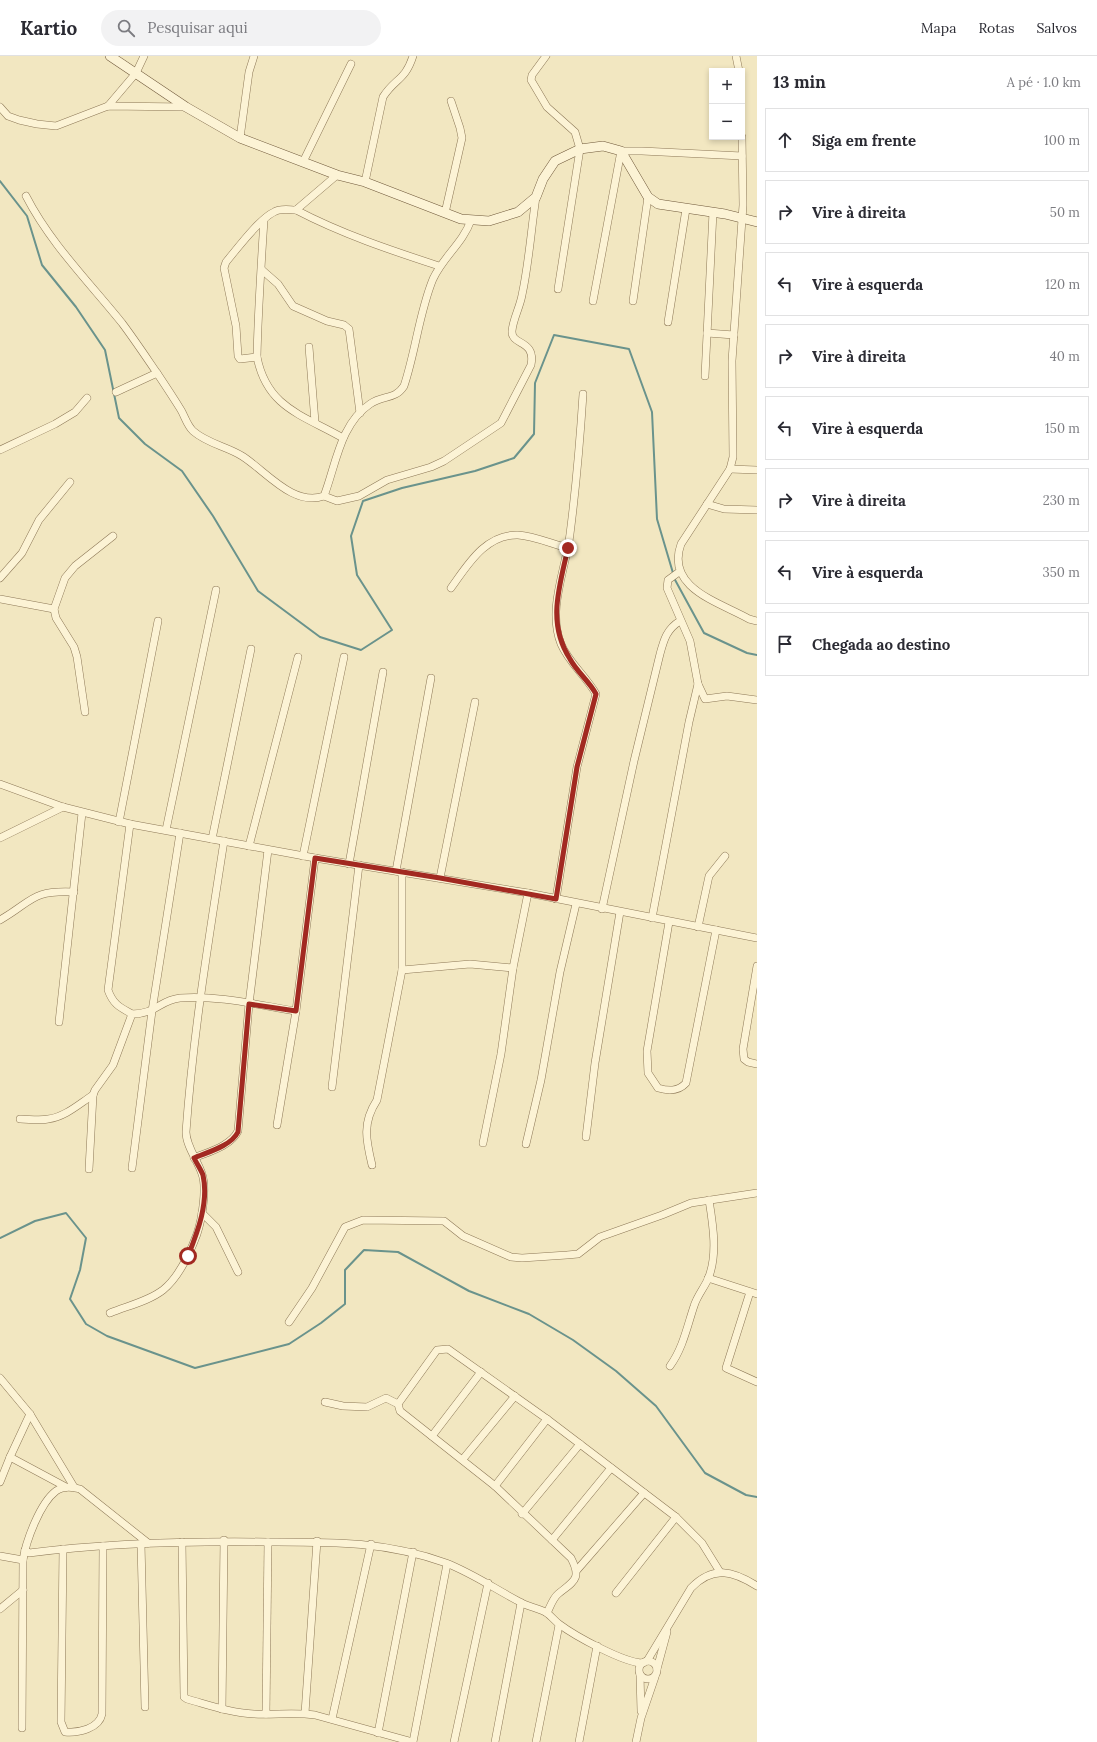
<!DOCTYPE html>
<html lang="pt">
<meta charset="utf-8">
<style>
body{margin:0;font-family:Lora,serif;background:#f2f2f3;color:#2b2b33}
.controls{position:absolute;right:12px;top:12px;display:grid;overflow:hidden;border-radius:0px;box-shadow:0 2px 6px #0003}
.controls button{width:36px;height:36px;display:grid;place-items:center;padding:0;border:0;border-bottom:1px solid #e1e1e2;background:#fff;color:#2b2b33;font:20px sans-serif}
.stop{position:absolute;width:12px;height:12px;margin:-9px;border:3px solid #a22921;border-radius:50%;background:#fff}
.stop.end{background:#a22921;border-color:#fff;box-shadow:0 1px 4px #0008}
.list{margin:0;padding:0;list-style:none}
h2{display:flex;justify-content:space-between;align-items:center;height:52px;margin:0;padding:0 16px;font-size:17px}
h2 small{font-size:13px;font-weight:400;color:#7c7c81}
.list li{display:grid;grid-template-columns:26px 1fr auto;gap:12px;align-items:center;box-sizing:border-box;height:64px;margin:0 8px 8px;padding:0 8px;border:1px solid #e1e1e2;border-radius:0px}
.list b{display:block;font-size:15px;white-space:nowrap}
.list em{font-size:13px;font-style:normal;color:#7c7c81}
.icon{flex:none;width:22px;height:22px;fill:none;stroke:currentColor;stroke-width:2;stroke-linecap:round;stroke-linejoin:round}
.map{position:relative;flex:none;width:757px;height:1686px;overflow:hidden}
header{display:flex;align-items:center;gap:24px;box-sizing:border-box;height:56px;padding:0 20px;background:#fff;border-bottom:1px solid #e1e1e2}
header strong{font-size:19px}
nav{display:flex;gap:22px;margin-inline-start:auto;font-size:14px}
.search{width:280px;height:36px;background:#f2f2f3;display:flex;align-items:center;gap:10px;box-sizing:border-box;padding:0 14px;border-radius:22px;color:#7c7c81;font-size:15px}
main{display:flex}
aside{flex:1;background:#fff}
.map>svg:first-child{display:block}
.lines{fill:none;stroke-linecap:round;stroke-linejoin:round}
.stream{stroke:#6a938c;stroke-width:2}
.street-casing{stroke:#8d7857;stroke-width:8}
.secondary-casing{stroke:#6f583a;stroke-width:10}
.street{stroke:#fcf3d5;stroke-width:7}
.secondary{stroke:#fcf3d5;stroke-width:9}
.route{stroke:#a22921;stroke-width:5}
</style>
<header>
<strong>Kartio</strong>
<div class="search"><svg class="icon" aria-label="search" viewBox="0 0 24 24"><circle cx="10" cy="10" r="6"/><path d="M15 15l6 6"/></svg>Pesquisar aqui</div>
<nav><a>Mapa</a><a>Rotas</a><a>Salvos</a></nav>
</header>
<main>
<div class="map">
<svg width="757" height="1686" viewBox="0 0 757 1686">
<rect width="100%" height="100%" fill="#f2e7c1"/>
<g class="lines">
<g class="stream">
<polyline points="0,125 27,160 42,209 76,251 105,294 119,362 145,388 182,415 213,460 258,535 320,581 361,594 392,574 357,519 351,480 363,445 402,432 475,415 514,402 534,378 535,327 554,279 629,293 652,356 657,463 673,517"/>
<polyline points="674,522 704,577 747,597 757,599"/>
<polyline points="0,1182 35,1165 66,1157 86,1182 80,1214 70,1243 86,1268 107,1280 195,1312 289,1288 321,1267 345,1248 345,1214 364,1194 398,1196 469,1235 529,1258 573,1284 616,1315 656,1350 705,1417 746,1439 757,1441"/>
</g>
<defs>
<g id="street">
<polyline points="546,0 532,19 531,24 547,51 575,76 580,93 558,233"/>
<polyline points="736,0 739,15"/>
<polyline points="108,50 136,17 144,0"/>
<polyline points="0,51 8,60 19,64 37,68 56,70 108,50 186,51"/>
<path d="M742,81l1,68 -11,156 1,96 -3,12 -49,75c-16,44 38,58 68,75l8,2"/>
<polyline points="240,82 249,16 254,0"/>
<polyline points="303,106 351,8"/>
<path d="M365,126l18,-85c12,-19 22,-16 30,-41"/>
<path d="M26,140c24,47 63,86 96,127 12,16 24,34 35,50"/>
<path d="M296,154c46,24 94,40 143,56"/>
<polyline points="445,157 462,82 460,72 451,45"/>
<path d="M264,164c-3,46 -6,91 -7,137 10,51 46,58 86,81"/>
<polyline points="262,214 278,228 293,250 327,265 344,269 349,273 360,357"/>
<polyline points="593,245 621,95 642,95 742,100"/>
<polyline points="633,245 648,141"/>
<polyline points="668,266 686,153"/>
<polyline points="707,277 734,279"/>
<polyline points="309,291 315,366"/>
<path d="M257,301l-17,2 -2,-3 -2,-30 -12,-58 2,-6c11,-13 33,-43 48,-50 6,-4 15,-2 22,-2l41,-35"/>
<polyline points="705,320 713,156"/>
<path d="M116,336l41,-19c8,12 16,24 24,37 4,7 6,15 12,21 15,13 33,15 49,25 24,15 51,51 82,40 12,-31 16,-72 46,-92 13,-9 25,-4 34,-18 12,-36 15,-73 29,-107 10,-22 30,-36 38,-59"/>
<polyline points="0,394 55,368 75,356 87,342"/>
<polyline points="730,413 757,414"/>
<path d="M324,440l13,5 22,-5 28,-16 44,-13 13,-6 57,-38 30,-58c5,-26 -20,-19 -19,-34 1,-12 8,-24 10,-36 7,-32 9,-65 14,-98"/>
<polyline points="707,448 724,453 757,454"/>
<polyline points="679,516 668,524 667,532 690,585 698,628 705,643 727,640 757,644"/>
<polyline points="0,522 22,497 39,464 70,426"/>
<path d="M451,532c16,-22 34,-54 67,-53 16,1 34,9 50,13"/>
<polyline points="0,543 54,553"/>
<polyline points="85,656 77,601 74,591 56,562 54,553 65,522 75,510 113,480"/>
<polyline points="0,728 63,751 130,768 315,802 528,837 757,882"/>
<polyline points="119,766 158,565"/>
<path d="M130,768l-22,166c5,14 11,17 24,24"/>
<polyline points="166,774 216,534"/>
<polyline points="0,782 63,751"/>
<polyline points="212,783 251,593"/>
<polyline points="249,790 298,601"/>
<polyline points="303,800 344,601"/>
<polyline points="349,808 383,616"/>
<polyline points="396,815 431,622"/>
<polyline points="440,822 475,646"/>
<path d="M556,843l21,-132 19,-73c-10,-18 -27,-31 -35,-50 -14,-35 5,-75 9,-110 6,-47 10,-93 13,-140"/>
<path d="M602,853l32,-148 26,-107c4,-15 7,-25 20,-33"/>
<polyline points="652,862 689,666 698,628"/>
<path d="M0,864c33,-19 31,-30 74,-28"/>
<path d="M669,866l-22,129 1,22 10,15c10,3 20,4 28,-5l30,-153"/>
<polyline points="698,871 709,820 725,800"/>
<polyline points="757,910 743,993 744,1003 748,1006 757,1008"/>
<polyline points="402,914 470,908 513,912"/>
<polyline points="59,966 82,757"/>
<polyline points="332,1031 359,809"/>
<path d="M20,1063c9,0 19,2 28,0 17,-2 31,-15 45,-24"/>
<polyline points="277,1069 296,955 315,802"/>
<polyline points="586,1081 595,1007 620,856"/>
<polyline points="483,1087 501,998 513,912 528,837"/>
<polyline points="526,1088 541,1024 560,916 576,848"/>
<path d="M194,1102c14,-6 37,-12 44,-27l11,-127 19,-154"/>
<path d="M372,1109c-6,-25 -10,-42 5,-65l25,-130v-98"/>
<polyline points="132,1112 152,955 180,777"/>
<path d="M89,1113l4,-74 2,-5 18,-25 19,-51c24,0 28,-14 48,-16 38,-3 78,7 116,13"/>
<polyline points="202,1157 216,1171 238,1216"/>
<polyline points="708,1222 757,1238"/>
<polyline points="750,1236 726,1312 757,1326"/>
<path d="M110,1257c17,-7 39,-12 53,-23 16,-13 27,-37 34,-56 5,-15 10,-46 5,-60 -4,-13 -16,-28 -16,-42 7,-98 23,-194 38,-291"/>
<polyline points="289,1266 312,1232 345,1171 363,1164 444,1165 463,1180 511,1201 522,1202 567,1199 578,1198 600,1181 662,1159 691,1147 757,1137"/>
<path d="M670,1310c13,-18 17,-39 24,-60 3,-10 10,-18 14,-27 10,-24 5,-54 1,-79"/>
<polyline points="0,1322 30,1358 74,1431"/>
<path d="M325,1346l18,4 24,1 19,-9 12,6 2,7 95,75 76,72c11,21 3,23 -13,36 -5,4 -8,13 -11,19"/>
<polyline points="398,1348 437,1294 448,1293 547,1363 676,1461 702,1487 720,1516"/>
<polyline points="432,1380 481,1316"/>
<polyline points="10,1401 66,1431"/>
<polyline points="463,1403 515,1340"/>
<polyline points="0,1426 10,1401 30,1358"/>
<polyline points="495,1430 547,1363"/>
<polyline points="522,1458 580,1388"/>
<polyline points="552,1484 611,1412"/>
<path d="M182,1486l2,155 3,2c22,6 44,14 67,15 20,1 41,-2 61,1l98,27 34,-178"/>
<polyline points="141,1488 145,1651"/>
<path d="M63,1493l-2,173 4,10c13,1 34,-3 37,-18l1,-168"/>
<path d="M25,1494l4,3c79,-10 159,-12 238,-11 65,0 117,-1 179,21 26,10 49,26 74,39 8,5 19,6 27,11 4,3 8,8 12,11 16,12 65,39 84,39"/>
<polyline points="0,1500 23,1504"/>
<polyline points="577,1514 644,1437"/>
<polyline points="616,1537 676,1461"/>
<polyline points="0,1553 23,1534"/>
<circle cx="648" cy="1614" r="9"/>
<path d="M647,1605l44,-73c22,-23 42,-17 66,-2"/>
<polyline points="657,1613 667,1576"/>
<polyline points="640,1619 641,1655"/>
<polyline points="222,1653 224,1484"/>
<polyline points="305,1657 317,1485"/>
<polyline points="266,1658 268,1486"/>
<polyline points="332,1663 371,1488"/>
<path d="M22,1672l1,-168c3,-19 17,-57 33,-69 7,-5 17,-4 24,-2l68,54"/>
<polyline points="378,1677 413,1496"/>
<polyline points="454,1686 488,1527"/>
<polyline points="495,1686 521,1547"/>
<polyline points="536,1686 559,1569"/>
<polyline points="579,1686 597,1590"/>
<polyline points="636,1686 641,1662 655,1621"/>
</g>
<polyline id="secondary" points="110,0 186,51 240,82 337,119 365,126 461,163 489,165 518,156 536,141 543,123 555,105 580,93 603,90 621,95 648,141 658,148 725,158 757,166"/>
</defs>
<use href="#street" class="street-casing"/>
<use href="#secondary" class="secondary-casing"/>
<use href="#street" class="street"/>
<use href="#secondary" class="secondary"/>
</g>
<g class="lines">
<path class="route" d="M188,1200c10,-25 21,-54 15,-81 -2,-5 -6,-11 -9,-17 14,-6 37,-12 44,-26l11,-128 47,7 19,-153 125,20 116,21 21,-132 19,-73c-7,-13 -19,-22 -26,-35 -23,-36 -11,-71 -2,-111"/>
</g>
</svg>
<div class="controls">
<button>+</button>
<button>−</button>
</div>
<div class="stop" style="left:188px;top:1200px"></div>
<div class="stop end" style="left:568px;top:492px"></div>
</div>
<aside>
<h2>13 min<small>A pé · 1.0 km</small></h2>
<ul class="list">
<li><svg class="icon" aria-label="ahead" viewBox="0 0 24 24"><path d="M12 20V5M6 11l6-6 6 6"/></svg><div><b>Siga em frente</b></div><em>100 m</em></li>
<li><svg class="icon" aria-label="right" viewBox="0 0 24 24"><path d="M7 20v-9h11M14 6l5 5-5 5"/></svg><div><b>Vire à direita</b></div><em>50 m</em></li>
<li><svg class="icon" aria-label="left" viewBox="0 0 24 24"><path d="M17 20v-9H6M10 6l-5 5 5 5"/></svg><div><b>Vire à esquerda</b></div><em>120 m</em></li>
<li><svg class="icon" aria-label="right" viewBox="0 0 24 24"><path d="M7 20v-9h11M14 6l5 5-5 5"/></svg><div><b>Vire à direita</b></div><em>40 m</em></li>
<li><svg class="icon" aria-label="left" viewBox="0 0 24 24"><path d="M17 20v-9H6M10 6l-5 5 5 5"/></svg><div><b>Vire à esquerda</b></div><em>150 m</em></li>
<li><svg class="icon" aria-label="right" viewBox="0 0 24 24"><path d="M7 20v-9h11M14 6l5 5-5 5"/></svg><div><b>Vire à direita</b></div><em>230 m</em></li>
<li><svg class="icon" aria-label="left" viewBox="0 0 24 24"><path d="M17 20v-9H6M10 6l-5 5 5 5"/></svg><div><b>Vire à esquerda</b></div><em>350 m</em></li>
<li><svg class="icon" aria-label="arrive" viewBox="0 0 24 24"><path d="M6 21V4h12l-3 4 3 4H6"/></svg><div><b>Chegada ao destino</b></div></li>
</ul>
</aside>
</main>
